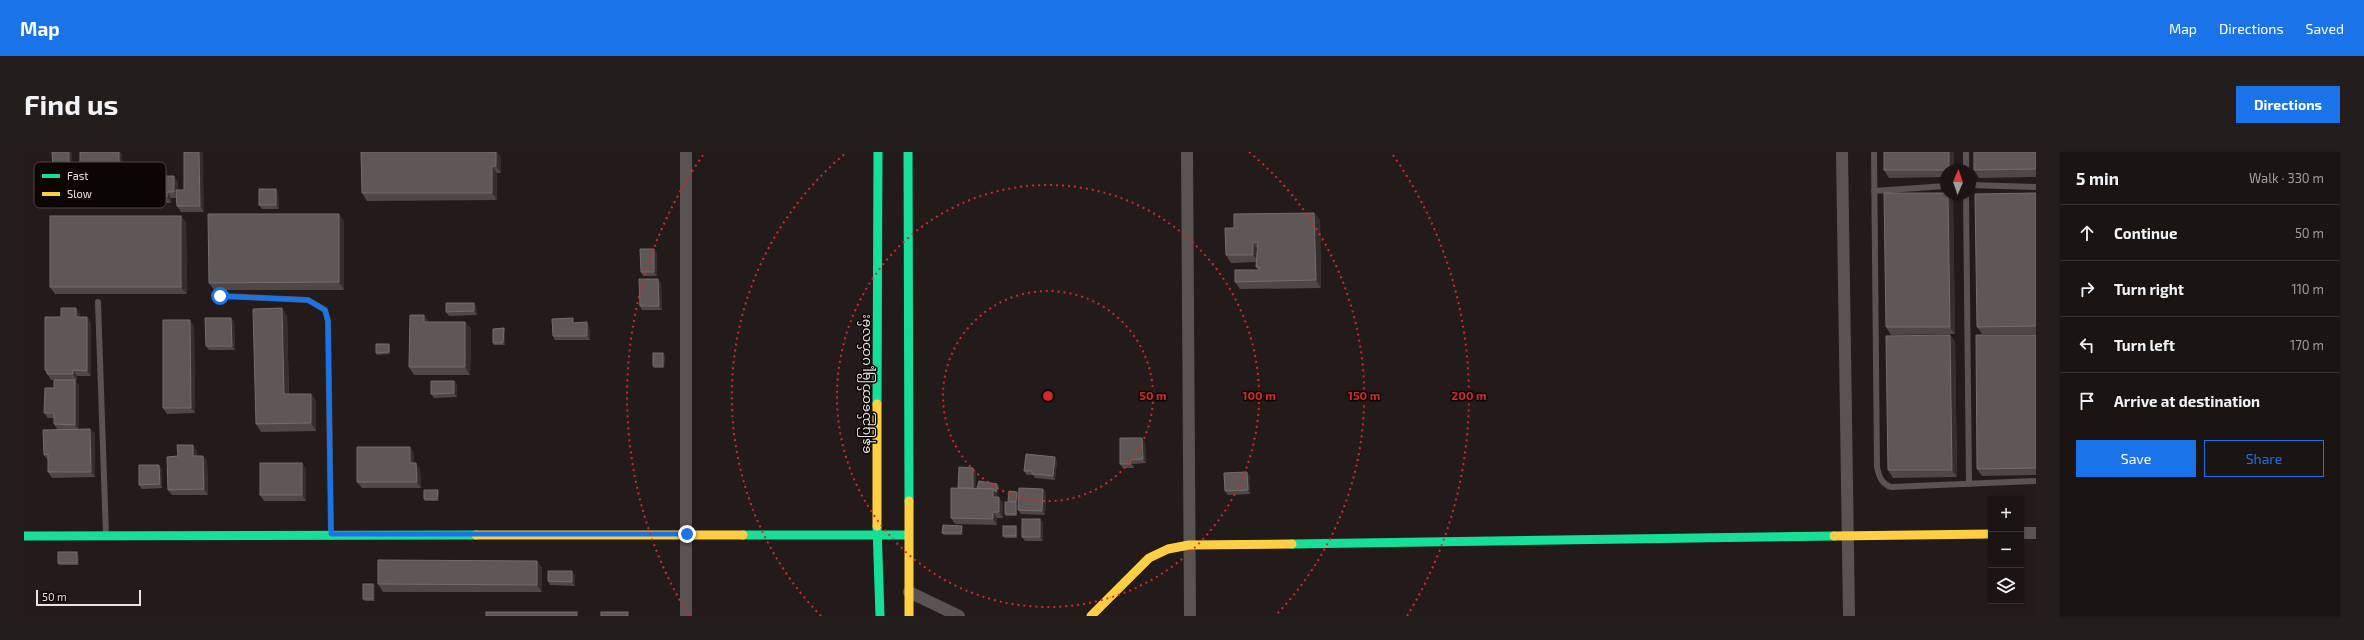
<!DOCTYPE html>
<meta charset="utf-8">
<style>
body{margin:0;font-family:"Exo 2","Noto Sans Myanmar",sans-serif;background:#231d1c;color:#f1f3f6}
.controls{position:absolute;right:12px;bottom:12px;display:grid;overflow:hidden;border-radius:0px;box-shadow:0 1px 3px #0004}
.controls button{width:36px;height:36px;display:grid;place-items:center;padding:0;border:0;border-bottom:1px solid #383333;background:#1a1413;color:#f1f3f6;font:20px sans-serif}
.compass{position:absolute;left:1916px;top:12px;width:36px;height:36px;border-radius:50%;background:#1a1413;box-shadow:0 1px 3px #0004;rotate:2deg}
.scale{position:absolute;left:12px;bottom:10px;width:105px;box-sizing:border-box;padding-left:4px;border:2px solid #ece2df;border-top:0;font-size:11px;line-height:14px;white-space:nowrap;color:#ece2df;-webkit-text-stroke:3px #0b0504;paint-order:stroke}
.stop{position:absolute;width:12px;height:12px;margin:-9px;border:3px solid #1a73e8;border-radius:50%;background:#fff}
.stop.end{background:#1a73e8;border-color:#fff;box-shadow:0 1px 4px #0008}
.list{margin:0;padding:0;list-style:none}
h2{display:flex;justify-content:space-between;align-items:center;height:52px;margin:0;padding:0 16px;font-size:17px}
h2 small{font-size:13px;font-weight:400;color:#9f9ea0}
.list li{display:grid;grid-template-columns:26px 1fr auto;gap:12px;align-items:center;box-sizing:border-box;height:56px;padding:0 16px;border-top:1px solid #383333}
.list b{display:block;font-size:15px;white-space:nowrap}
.list em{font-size:13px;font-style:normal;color:#9f9ea0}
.actions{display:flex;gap:8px;padding:12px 16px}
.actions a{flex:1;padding:9px 0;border:1px solid #1a73e8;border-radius:0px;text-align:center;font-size:14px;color:#1a73e8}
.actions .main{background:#1a73e8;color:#fff}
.icon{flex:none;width:22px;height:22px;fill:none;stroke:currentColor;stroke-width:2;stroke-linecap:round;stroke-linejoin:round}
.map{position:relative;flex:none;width:2012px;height:464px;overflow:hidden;border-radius:0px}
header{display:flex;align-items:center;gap:24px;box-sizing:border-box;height:56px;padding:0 20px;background:#1a73e8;color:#fff}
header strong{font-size:19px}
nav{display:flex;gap:22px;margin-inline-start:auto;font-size:14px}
.intro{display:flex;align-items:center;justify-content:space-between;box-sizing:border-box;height:96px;padding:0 24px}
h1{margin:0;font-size:28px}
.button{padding:10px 18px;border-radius:0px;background:#1a73e8;color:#fff;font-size:14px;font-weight:700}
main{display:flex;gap:24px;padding:0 24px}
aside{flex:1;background:#1a1413;border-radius:0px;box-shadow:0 1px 3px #0004}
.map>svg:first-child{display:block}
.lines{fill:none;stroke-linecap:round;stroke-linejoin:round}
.lane{stroke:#595352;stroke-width:6}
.street{stroke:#595352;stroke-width:12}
.fast{stroke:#16e098;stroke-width:9}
.slow{stroke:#ffcf43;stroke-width:9}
.wall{fill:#4e4746}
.shaded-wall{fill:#352e2d}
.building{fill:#5f5756;stroke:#756d6c}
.route{stroke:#1a73e8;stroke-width:5}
.ring{fill:none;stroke:#d62828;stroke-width:2;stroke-dasharray:2 4}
.labels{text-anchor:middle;stroke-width:3;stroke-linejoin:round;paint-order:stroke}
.street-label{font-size:13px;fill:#ece2df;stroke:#0b0504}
.key{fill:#0b0504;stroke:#4e4746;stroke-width:1}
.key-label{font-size:11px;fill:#ece2df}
.centre{fill:#d62828;stroke:#0b0504;stroke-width:2}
.ring-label{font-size:12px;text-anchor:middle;font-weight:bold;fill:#d62828;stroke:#0b0504;stroke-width:3;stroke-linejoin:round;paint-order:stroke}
</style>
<header>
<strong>Map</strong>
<nav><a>Map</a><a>Directions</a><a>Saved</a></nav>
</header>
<div class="intro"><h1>Find us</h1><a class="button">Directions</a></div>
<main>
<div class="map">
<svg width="2012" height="464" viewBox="0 0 2012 464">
<rect width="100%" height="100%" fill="#221b19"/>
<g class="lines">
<g class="lane">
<path d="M1850,0l3,315c2,10 5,17 14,20l145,-6"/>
<polyline points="1942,0 1942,18"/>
<polyline points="1946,33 2012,35"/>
<polyline points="1850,39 1922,34"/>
<polyline points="1942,42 1945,332"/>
<polyline points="197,144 284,148 301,158 304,169 307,382"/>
<polyline points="74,150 82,383"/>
</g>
<g class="street">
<polyline points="662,0 662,464"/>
<polyline points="1163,0 1166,464"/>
<polyline points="1818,0 1825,464"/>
<polyline points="1997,381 2012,381"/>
<polyline points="885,440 935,464"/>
</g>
<g class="fast">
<polyline points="884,0 885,349"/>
<polyline points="853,252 854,0"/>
<polyline points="853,374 856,464"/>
<polyline points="719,383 884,383"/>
<polyline points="0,384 452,383"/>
<polyline points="1268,392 1810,384"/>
</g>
<g class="slow">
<polyline points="885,349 885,464"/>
<polyline points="853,374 853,252"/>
<polyline points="452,383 719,383"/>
<polyline points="1810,384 1967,382"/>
<polyline points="1067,464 1125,406 1144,397 1165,393 1268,392"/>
</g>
</g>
<g class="wall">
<polygon points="160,0 180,60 157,60 153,54 152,46 147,46 147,51 138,51 134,46 129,46 129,51 119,51 116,47 93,47 89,42 154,30 154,38 160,38"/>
<polygon points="337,0 473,0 477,6 477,21 473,21 473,48 343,49 338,41"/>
<polygon points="1860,0 1930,18 1922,18 1922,25 1865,26 1860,18"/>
<polygon points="2012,0 2012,25 1955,26 1950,18"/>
<polygon points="48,1 48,20 31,20 29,16"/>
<polygon points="98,1 98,19 59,19 56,16"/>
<polygon points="252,37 254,41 255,57 238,57 235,53"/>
<polygon points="2012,41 2012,182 1958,182 1953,175"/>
<polygon points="1929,48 1931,182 1867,183 1862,175"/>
<polygon points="1290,61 1296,68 1297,136 1216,137 1211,130 1234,118 1232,115 1233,110 1207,111 1202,103 1210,76"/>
<polygon points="157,64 162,71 163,142 31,142 26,135"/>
<polygon points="320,69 320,138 190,138 185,131"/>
<polygon points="633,101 633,124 619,124 617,120"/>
<polygon points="634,127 637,131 638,158 618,158 616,154"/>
<polygon points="450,151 452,155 453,163 425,164 422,160"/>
<polygon points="258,156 263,164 265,242 287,242 292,249 292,279 237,280 232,272"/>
<polygon points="56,162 56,165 63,165 67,171 67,224 53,224 53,228 27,228 21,218 37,165"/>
<polygon points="210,169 211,198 185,198 182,194"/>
<polygon points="441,170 447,177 446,223 390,223 385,215"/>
<polygon points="552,171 565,174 566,188 531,188 529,184"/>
<polygon points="170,174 171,261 143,262 139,256"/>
<polygon points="480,176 481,178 481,193 470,193 469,191"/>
<polygon points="1926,183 1931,190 1933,325 1869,326 1864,318"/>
<polygon points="2012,183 2012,323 1958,324 1953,317"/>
<polygon points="365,192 366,194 366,202 353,203 352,201"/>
<polygon points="641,203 640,216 630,216 629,214"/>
<polygon points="51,228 55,234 55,277 66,277 71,282 71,325 28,326 24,320 24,308 20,303 33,277 30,272 30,266 24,266 20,261 30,236"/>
<polygon points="430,229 433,233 433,245 410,246 407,242"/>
<polygon points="1121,290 1122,311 1109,312 1110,316 1099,316 1096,312"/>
<polygon points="169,293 173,299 173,304 179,304 183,309 184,343 148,343 144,338 154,304"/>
<polygon points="390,301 390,311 396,317 397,336 338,336 333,330"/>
<polygon points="1033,309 1031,328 1011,326 1009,323 1003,323 1000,319"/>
<polygon points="278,311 282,317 282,349 240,349 236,343"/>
<polygon points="949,316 952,320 952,336 973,332 975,334 973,342 973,345 979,351 979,366 973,366 973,373 931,372 927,366"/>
<polygon points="138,317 138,336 118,337 115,333"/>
<polygon points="1226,324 1226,342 1204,343 1201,339"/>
<polygon points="1019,337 1022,341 1021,363 997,362 994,358"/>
<polygon points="415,340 415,349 401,349 400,347"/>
<polygon points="995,342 993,352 993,351 993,364 982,364 981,362 985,350 984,349"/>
<polygon points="1016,367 1019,371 1019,389 1001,389 998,385"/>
<polygon points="939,376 939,383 920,383 918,381"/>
<polygon points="993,376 993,386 981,386 979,384"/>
<polygon points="54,402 55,413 35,413 34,411"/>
<polygon points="513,409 518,416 518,440 359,440 354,432"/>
<polygon points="551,423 551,434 526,433 524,429"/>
<polygon points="349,432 351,434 351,449 341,449 339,447"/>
</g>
<g class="shaded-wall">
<polygon points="45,0 47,0 48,1 48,20 45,16"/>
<polygon points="95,0 98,1 98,19 95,15"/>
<polygon points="175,0 179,0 180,60 176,54"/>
<polygon points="469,0 473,0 477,6 477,21 472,14"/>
<polygon points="1925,0 1930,0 1930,18 1926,18"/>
<polygon points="468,14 473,21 473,48 468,41"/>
<polygon points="150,24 154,30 154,46 150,40"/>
<polygon points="252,37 254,41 255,57 252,53"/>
<polygon points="143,40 147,46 147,51 143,45"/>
<polygon points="125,41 129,46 129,51 125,45"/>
<polygon points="1924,42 1925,42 1929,48 1931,182 1926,175"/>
<polygon points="1290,61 1296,68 1297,136 1292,128"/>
<polygon points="315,62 320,69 320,138 315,130"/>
<polygon points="157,64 162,71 163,142 157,135"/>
<polygon points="1229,90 1234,98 1235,110 1229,103"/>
<polygon points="630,97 633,101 633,124 630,120"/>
<polygon points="634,127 637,131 638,158 635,154"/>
<polygon points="450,151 452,155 453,163 450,159"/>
<polygon points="52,156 56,162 56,171 52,165"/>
<polygon points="258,156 263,164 265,249 260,242"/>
<polygon points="400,163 406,171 400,170"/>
<polygon points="63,165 67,171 67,224 63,219"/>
<polygon points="207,166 210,169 211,198 208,194"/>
<polygon points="166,168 170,174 171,261 167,256"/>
<polygon points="441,170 447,177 446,223 441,215"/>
<polygon points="563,170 565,174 566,188 563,184"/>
<polygon points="480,176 481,178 481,193 479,191"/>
<polygon points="1926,183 1931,190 1933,325 1928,318"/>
<polygon points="365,192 366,194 366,202 365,200"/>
<polygon points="639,201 641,203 640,216 639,214"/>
<polygon points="49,218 53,224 53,228 49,222"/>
<polygon points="51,228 55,234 55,278 51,273"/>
<polygon points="430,229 433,233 433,245 430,241"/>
<polygon points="287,242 292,249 292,279 287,271"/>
<polygon points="66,277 71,282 71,325 67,320"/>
<polygon points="1118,286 1121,290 1122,311 1119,307"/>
<polygon points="169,293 173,299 173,310 169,304"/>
<polygon points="386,295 390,301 390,317 386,311"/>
<polygon points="179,304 183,309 184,343 180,337"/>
<polygon points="1031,305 1033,309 1031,328 1029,324"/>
<polygon points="1107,308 1109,312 1110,316 1107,312"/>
<polygon points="278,311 282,317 282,349 278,343"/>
<polygon points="392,311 396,317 397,336 393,330"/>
<polygon points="135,313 138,317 138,336 136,332"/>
<polygon points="949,316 952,320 952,342 949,338"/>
<polygon points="1223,320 1226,324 1226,342 1224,338"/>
<polygon points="973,332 975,334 973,342 972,340"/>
<polygon points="969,337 973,342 973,350 969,345"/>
<polygon points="1019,337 1022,341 1021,363 1018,359"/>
<polygon points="414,338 415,340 415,349 413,347"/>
<polygon points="993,340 995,342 993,352 992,350"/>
<polygon points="975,345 979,351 979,366 975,360"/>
<polygon points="992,350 993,352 993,364 992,362"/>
<polygon points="969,360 973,366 973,373 969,367"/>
<polygon points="1016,367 1019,371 1019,389 1016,385"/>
<polygon points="938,374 939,376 939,383 937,381"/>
<polygon points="992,374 993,376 993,386 992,384"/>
<polygon points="53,400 54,402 55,413 53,411"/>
<polygon points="513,409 518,416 518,440 513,433"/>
<polygon points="548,419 551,423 551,434 548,430"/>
<polygon points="349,432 351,434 351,449 349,447"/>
</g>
<g class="building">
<polygon points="28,0 45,0 45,16 29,16"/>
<polygon points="56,0 95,0 95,15 56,16"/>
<polygon points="160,0 175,0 176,54 153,54 152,38 160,38"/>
<polygon points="337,0 472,0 472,14 468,14 468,41 338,41"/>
<rect x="1860" y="0" width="65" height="18"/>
<polygon points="1950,0 2012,0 2012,17 1950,18"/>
<polygon points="150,24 150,40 143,40 143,45 134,46 134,40 125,41 125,45 115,45 115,41 89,42 89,25"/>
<rect x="235" y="37" width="17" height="16"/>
<polygon points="1860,41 1922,41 1922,42 1924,42 1926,175 1862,175"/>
<polygon points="2012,41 2012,174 1953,175 1951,42"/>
<polygon points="1290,61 1292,128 1211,130 1211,118 1235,118 1235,115 1232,115 1234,90 1229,90 1229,103 1202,103 1201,76 1210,76 1210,62"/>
<polygon points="184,62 315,62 315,130 185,131"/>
<rect x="26" y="64" width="131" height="71"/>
<polygon points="616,97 630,97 630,120 617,120"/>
<polygon points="615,127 634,127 635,154 616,154"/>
<polygon points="422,151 450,151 450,159 422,160"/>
<polygon points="37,156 52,156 52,165 63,165 63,219 49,218 49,222 23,222 23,218 21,218 21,165 37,165"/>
<polygon points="258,156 260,242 287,242 287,271 232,272 229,157"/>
<polygon points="386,163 400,163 400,170 441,170 441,215 385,215"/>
<polygon points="181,166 207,166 208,194 182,194"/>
<polygon points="549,166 549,171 563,170 563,184 529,184 528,167"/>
<polygon points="139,168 166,168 167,256 139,256"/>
<polygon points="480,176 479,191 469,191 469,177"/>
<polygon points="1926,183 1928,318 1864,318 1862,184"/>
<polygon points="1952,183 2012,183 2012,316 1953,317"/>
<polygon points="352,192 365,192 365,200 352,201"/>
<rect x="629" y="201" width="10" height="13"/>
<polygon points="30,228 51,228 51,273 30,272 30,261 20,261 21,236 30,236"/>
<polygon points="407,229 430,229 430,241 407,242"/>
<polygon points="66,277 67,320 24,320 24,302 20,303 19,278"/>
<polygon points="1096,286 1118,286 1119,307 1107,308 1107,312 1096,312"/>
<polygon points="153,293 169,293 169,304 179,304 180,337 144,338 143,305 154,304"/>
<polygon points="333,295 386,295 386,311 392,311 393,330 333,330"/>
<polygon points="1002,302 1031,305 1029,324 1008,322 1008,319 1000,319"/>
<rect x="236" y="311" width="42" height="32"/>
<polygon points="115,313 135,313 136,332 115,333"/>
<polygon points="935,315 949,316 949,336 934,336"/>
<polygon points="1223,320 1224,338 1201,339 1200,321"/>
<polygon points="955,329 973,332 972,340 969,337 953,336"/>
<polygon points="927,336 969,337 969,345 975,345 975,360 969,360 969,367 927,366"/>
<polygon points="995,336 1019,337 1018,359 994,358"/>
<polygon points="400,338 414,338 413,347 400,347"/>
<polygon points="985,339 993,340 992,350 984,349"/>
<rect x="981" y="350" width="11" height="12"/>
<rect x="998" y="367" width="18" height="18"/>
<polygon points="919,373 938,374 937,381 918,381"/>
<rect x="979" y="374" width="13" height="10"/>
<rect x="34" y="400" width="19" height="11"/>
<polygon points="354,408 513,409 513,433 354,432"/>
<polygon points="524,419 548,419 548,430 524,429"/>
<rect x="339" y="432" width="10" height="15"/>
<rect x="462" y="460" width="91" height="4"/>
<rect x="577" y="460" width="27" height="4"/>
</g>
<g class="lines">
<polyline class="route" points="196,144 284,148 301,158 304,169 307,382 663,382"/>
</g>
<g class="ring">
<circle cx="1024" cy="244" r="105"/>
<circle cx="1024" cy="244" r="211"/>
<path d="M797 464A316 316 0 0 1 823 0M1225 0A316 316 0 0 1 1251 464"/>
<path d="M665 464A421 421 0 0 1 679 3M1369 3A421 421 0 0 1 1383 464"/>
</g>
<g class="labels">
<g class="street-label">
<text transform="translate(841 232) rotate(-90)" y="5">နေပြည်တော်မြို့ပတ်လမ်း</text>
</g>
</g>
<rect x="10" y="10" width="132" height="46" rx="6" class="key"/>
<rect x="18" y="22" width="18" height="4" fill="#16e098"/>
<rect x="18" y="40" width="18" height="4" fill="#ffcf43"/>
<g class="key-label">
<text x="43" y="28">Fast</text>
<text x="43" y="46">Slow</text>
</g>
<circle cx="1024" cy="244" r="6" class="centre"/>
<g class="ring-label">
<text x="1129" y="248">50 m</text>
<text x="1235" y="248">100 m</text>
<text x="1340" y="248">150 m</text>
<text x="1445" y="248">200 m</text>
</g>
</svg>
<div class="controls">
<button>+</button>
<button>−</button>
<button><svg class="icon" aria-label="layers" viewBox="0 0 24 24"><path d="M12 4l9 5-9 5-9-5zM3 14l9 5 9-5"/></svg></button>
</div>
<svg class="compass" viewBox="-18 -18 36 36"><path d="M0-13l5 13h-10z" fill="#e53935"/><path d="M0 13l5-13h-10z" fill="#9f9ea0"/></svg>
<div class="scale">50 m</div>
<div class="stop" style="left:196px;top:144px"></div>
<div class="stop end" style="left:663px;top:382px"></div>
</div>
<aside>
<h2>5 min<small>Walk · 330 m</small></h2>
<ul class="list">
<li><svg class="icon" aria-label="ahead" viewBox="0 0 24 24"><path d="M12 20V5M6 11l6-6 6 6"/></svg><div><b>Continue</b></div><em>50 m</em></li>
<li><svg class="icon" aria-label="right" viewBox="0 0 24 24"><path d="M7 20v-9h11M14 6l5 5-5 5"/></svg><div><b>Turn right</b></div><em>110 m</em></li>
<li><svg class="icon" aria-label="left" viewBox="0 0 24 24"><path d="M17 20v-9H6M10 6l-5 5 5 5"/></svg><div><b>Turn left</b></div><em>170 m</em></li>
<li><svg class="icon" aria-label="arrive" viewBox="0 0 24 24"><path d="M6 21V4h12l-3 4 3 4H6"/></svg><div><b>Arrive at destination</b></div></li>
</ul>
<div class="actions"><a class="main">Save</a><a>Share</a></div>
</aside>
</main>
